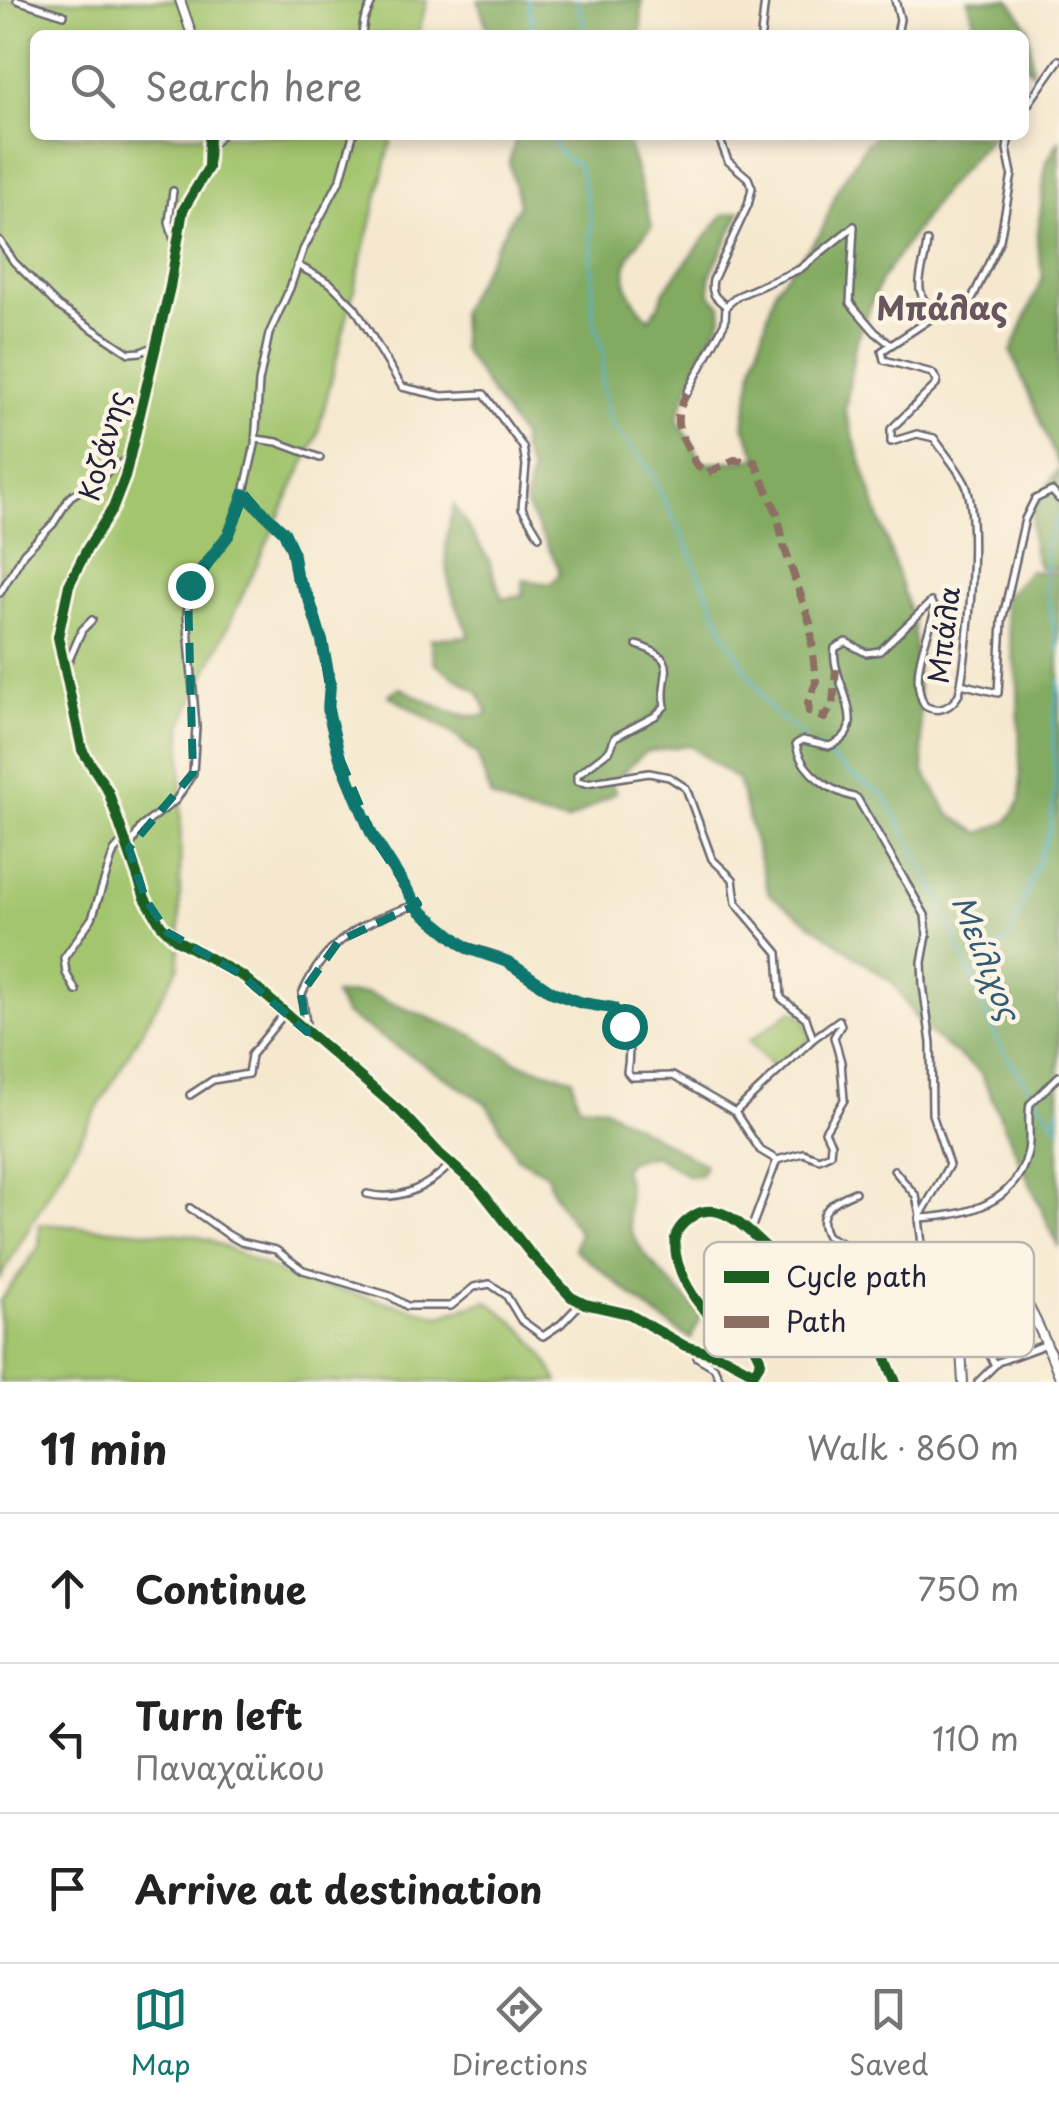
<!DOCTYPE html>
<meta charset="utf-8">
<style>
body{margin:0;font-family:"Playpen Sans",sans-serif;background:#f6f6f6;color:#222}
.stop{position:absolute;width:30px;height:30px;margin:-22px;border:8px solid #0f766e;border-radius:50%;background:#fff}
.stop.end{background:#0f766e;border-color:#fff;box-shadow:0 2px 10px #0008}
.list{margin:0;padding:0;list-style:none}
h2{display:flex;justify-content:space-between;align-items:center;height:130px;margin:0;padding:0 40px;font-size:42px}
h2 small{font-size:32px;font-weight:400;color:#767676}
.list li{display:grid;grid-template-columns:65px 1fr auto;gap:30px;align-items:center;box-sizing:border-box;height:150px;padding:0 40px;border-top:2px solid #e0e0e0}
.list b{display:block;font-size:38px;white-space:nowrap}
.list p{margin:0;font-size:32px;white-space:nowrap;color:#767676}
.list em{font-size:32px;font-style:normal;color:#767676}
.icon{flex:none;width:55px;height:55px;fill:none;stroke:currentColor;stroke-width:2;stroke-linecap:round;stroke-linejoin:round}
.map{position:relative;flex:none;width:1059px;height:1382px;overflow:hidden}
.search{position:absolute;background:#fff;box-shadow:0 5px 15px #0003;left:30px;right:30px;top:30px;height:110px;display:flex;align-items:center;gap:25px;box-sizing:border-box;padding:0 35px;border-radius:15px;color:#767676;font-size:38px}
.sheet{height:580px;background:#fff}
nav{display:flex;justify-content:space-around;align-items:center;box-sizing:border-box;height:140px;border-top:2px solid #e0e0e0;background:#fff;font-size:28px;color:#767676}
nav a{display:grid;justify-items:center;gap:5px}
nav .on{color:#0f766e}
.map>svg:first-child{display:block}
.green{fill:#a3c56e;stroke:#627454;stroke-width:2.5}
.forest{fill:#82aa61;stroke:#52664e;stroke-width:2.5}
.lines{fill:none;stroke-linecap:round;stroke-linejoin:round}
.stream{stroke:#51b3d0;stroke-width:2.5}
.minor-casing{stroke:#6c676f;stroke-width:10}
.tertiary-casing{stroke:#6c676f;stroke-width:12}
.minor{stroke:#fff;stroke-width:5}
.tertiary{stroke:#fff;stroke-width:8}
.quiet{stroke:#8d6e63;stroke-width:8;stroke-dasharray:15 8;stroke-linecap:butt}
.cycleway-casing{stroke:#fcf5e5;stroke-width:16}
.cycleway{stroke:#1b5e20;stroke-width:10}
.route{stroke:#0f766e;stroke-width:12}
.marked{fill:none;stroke:#0f766e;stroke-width:8;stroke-dasharray:20 12;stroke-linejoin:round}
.labels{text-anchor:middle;stroke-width:9;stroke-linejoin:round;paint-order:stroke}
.street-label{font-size:28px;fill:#22223b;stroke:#fcf5e5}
.water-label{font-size:30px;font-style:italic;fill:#355c77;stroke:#fcf5e5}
.quarter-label{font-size:32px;font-weight:bold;fill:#68555d;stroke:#fcf5e5}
.key{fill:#fcf5e5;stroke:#bbb6b2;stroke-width:2.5}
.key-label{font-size:28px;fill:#22223b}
</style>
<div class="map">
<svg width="1059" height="1382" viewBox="0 0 1059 1382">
<rect width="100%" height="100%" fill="#fcf5e5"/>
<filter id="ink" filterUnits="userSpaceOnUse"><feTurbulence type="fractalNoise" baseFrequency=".01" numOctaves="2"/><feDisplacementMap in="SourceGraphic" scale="20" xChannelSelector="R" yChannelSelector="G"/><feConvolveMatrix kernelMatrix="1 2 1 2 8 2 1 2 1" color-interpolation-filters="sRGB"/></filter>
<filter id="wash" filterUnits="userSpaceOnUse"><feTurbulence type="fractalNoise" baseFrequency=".0048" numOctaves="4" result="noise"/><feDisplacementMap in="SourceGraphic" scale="40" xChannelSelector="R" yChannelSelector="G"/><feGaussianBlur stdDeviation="2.25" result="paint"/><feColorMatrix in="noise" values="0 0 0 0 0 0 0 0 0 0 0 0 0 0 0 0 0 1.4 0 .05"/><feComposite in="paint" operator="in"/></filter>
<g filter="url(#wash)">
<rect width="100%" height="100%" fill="#f5e8cf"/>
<g class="green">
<polygon points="0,0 427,0 418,35 35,35 35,135 393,135 317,436 182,724 179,966 0,1278"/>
<polygon points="792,1011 804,1017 811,1039 775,1069 749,1041"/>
<path d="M40,1224l153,11 17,5 76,36 154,40 47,-15c36,27 51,39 71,81h-558v-81l39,-54z"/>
</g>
<g class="forest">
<polygon points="478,0 642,0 641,31 640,35 489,35"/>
<polygon points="968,0 1010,0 1028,27 1032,71 1024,65 1024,35 971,35 975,26"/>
<path d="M517,135h109l26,91c-32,35 -38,56 -3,93l10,-13 5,-16 59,-75 18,-4 -31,64v20l11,10 1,12 -26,49 -19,53 27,45 54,-6 -14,-32 9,-60 23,-79 45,-54 17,-45 28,-44 11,-9h116l-50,56 -62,89 -26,65 -10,66 68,211 11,150 26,43 30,18 27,-11 14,-22 -3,-115 -15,-86 27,-28 29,2v675l-79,-176 -58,-44 -29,-45 -124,-89 -31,-114 -49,-35 -44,7 -34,31 5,9 -49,30 -43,-10 -33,-15 -14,-43 -28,-23 -61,-36 12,-7c25,11 61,35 88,26l-9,-21 -45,-30 -4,-24 40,-3c-24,-48 -32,-78 -16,-131l35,55 13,39 21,-4v-15l28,4 8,-9v-7l-34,-64 6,-31 -9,-22 -1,-14 -59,-88 -2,-38 59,-107 -10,-42z"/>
<polygon points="1059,141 1059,466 1011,352 1043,276 1037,242 1046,163"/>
<path d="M1059,469v100l-20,-2c-16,-41 -6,-65 20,-98z"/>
<path d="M366,993l107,42 48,29 52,14 2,16 5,11 23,2 102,58 -5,10 -11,1 -35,-21 -25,6 -6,8c11,26 0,39 8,61 13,32 48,59 70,85l-10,24c-42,-26 -77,-60 -117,-90l5,-16c-12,-20 -27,-35 -32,-59l-30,-17 -30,-53 -142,-90 -11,-19z"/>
</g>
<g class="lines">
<g class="stream">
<polyline points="528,0 534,35"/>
<polyline points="576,0 584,23 582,35"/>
<polyline points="551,135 561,155 579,166 591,219 593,318 604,354 602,386 610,423 647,466 686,543 726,636 771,710 805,738"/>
<path d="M1059,517c-25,39 -9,92 0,134"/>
<polyline points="815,746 853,776 884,795 930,878 1000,1046 1059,1129"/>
<polyline points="972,977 1010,936 1050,829 1055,791 1053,726 1059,681"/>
<polyline points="1055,1125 1059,1108"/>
</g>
</g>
</g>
<g filter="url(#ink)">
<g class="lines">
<defs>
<g id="minor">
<polyline points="17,0 64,15"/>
<polyline points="895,0 900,19 897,35"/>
<polyline points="362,35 364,20 373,0"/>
<polyline points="761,35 765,0"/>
<polyline points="1024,110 1059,60"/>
<path d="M718,135l10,26 20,17 4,10 -4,17 -35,75c-3,14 3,18 13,26l12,-10 62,-27 54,-43 -4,77 25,29 15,12"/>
<polyline points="210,147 221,135"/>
<polyline points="173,191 169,222 175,244"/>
<polyline points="0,241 14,262 58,306 129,353 141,352 155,346"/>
<path d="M927,242c-4,37 -18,43 8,74"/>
<polyline points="297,265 330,283 355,308 402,387 442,396 484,394 523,447 526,465 522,508 539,536"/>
<polyline points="687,393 725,322 726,306"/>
<polyline points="256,439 277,442 320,458"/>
<path d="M244,494l40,38 8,17 4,26 13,24 13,42 8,42 -2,28 12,47 32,77 47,75 45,36 33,10 55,36 25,10 36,6c16,16 18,42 14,64l4,5 42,-1 62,36"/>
<polyline points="0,593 24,553 53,524 70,497 129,458"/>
<path d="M637,645c48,16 21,28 28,61l-10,10 -40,21 -5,13 -33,25v6l9,2 63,-10 20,4 17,11 26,71 21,20 3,24 42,50 3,45 25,20 7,21"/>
<polyline points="65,669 82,630 92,620"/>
<polyline points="961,684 998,693 1002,621 1025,519 1035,499 1052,491 1059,499"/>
<polyline points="129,848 141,827 176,800 193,773 196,727 187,615 189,589 194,577 228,537 242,501 255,445 259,382 269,334 290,288 303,250 341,178 353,135"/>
<polyline points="76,991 66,973 64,958 92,918 114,851 124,840"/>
<path d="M307,1031l-5,-37c25,-56 61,-72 116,-90"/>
<polyline points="190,1095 213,1080 248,1074 251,1055 284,1014"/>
<polyline points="894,1170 916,1196 920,1215"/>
<path d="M855,1192c-20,8 -42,20 -28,44l65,33"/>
<path d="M367,1194c32,8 61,-7 83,-29"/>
<polyline points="190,1208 227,1234 241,1242 276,1250 303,1270 390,1296 407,1306 451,1306 474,1287 490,1284 506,1295 521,1320 543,1336 561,1324 581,1303"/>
<path d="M919,1218c47,-2 98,-14 109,-67 3,-16 -1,-32 2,-47l29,-28"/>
<polyline points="750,1232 777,1160 760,1150 735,1112 813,1039 839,1020 841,1025 834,1037 841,1062 844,1100 825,1131 831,1144 830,1154 819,1159 803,1153 777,1160"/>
<polyline points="849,1300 922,1245"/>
<polyline points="696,1350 697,1357 714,1367 721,1382"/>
<path d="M995,1365l-30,-56 -43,-64 -3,-27 30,-53 -17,-51 -1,-71 -8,-58 -1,-23 5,-27 -2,-20 -68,-117c-26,-6 -56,-25 -61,-54l7,-4 26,6c47,-17 0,-66 6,-98l11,-6 20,11 14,-2 51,-49 4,9c-8,28 -27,67 -10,95 14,8 27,1 34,-12 9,-39 22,-178 6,-211 -8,-16 -21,-30 -31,-45l-17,-4 -26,8v-13l45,-44 1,-5 -5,-7 -48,-13 -2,-9 53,-35h17l18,-13 30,-63 12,-66 -5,-25 2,-14"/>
<polyline points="978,1382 998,1362 1047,1344"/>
</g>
<g id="tertiary">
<polyline points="180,0 192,35"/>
<path d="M209,135l-1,33 -25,42 -13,77 -45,190 -12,31 -26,41 -18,36 -11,52 24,113 26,41 37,107 16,27 14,14 69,38 158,136 38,41 38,33 52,66 41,44 14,7 44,10 56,32 39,11 30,16 7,-11c-5,-24 -26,-25 -43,-39 -22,-17 -43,-51 -43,-80 -1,-10 7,-19 15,-25 33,-26 66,24 89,40 27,19 62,31 84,55 17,19 21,46 33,69"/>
<path d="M963,1382l-5,-79 18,-23 22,-10c24,9 51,80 61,105"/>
</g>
</defs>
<use href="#minor" class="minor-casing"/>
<use href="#tertiary" class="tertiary-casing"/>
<use href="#minor" class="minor"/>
<use href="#tertiary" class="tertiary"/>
<path class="quiet" d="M687,393c-13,24 -12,32 1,55 9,15 3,15 20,25l26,-13 21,2 22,51 7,33 26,77 6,60 -8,20 1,9 15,6 9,-14 3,-35"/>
<defs>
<path id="cycleway" d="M209,135l-1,33 -25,42 -13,77 -45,190 -12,31 -26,41 -18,36 -11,52 24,113 26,41 37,107 16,27 14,14 69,38 158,136 38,41 38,33 52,66 41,44 14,7 44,10 56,32 39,11 30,16 7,-11c-5,-24 -26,-25 -43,-39 -22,-17 -43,-51 -43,-80 -1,-10 7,-19 15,-25 33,-26 66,24 89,40 27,19 62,31 84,55 17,19 21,46 33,69"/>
</defs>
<use href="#cycleway" class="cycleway-casing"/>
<use href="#cycleway" class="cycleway"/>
</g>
</g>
<g class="lines" filter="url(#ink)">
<polyline class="route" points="190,585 229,534 244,494 284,532 292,550 296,575 309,599 322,641 330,683 328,711 340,758 372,835 420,910 467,948 508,962 552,992 582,1003 613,1008 624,1026"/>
</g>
<path class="marked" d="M244,494l48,55 30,92 18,117 32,77 46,69 -79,37 -38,53 6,38 -67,-58 -73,-42 -22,-34 -16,-50 64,-75 -5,-179 41,-60z"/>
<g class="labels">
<g class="street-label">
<text transform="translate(104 446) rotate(-74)" y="10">Κοζάνης</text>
<text transform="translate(944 635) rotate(-83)" y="10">Μπάλα</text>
</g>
<g class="water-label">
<text transform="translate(985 958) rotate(68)" y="10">Μείλιχος</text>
</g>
<g class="quarter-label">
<text x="942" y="320">Μπάλας</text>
</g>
</g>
<rect x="704" y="1242" width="330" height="115" rx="15" class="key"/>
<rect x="724" y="1271" width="45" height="12" fill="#1b5e20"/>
<rect x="724" y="1316" width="45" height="12" fill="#8d6e63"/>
<g class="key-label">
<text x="786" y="1287">Cycle path</text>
<text x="786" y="1332">Path</text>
</g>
</svg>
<div class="stop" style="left:624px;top:1026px"></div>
<div class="stop end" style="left:190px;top:585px"></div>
<div class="search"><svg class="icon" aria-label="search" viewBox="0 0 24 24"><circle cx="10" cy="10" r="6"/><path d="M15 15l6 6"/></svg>Search here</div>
</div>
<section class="sheet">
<h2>11 min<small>Walk · 860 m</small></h2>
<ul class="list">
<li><svg class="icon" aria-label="ahead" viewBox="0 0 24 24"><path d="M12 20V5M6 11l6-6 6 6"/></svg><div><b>Continue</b></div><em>750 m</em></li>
<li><svg class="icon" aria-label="left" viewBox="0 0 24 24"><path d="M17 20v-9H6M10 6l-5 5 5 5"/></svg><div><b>Turn left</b><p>Παναχαϊκου</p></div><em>110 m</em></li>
<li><svg class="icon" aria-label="arrive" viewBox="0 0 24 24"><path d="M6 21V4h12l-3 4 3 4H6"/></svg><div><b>Arrive at destination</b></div></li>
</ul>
</section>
<nav>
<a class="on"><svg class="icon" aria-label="map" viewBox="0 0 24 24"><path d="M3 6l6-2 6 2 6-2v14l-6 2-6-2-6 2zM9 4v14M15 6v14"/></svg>Map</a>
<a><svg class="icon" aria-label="directions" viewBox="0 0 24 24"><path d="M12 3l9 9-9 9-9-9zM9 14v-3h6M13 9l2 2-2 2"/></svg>Directions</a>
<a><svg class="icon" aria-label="saved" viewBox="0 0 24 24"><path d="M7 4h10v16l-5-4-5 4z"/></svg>Saved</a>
</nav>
